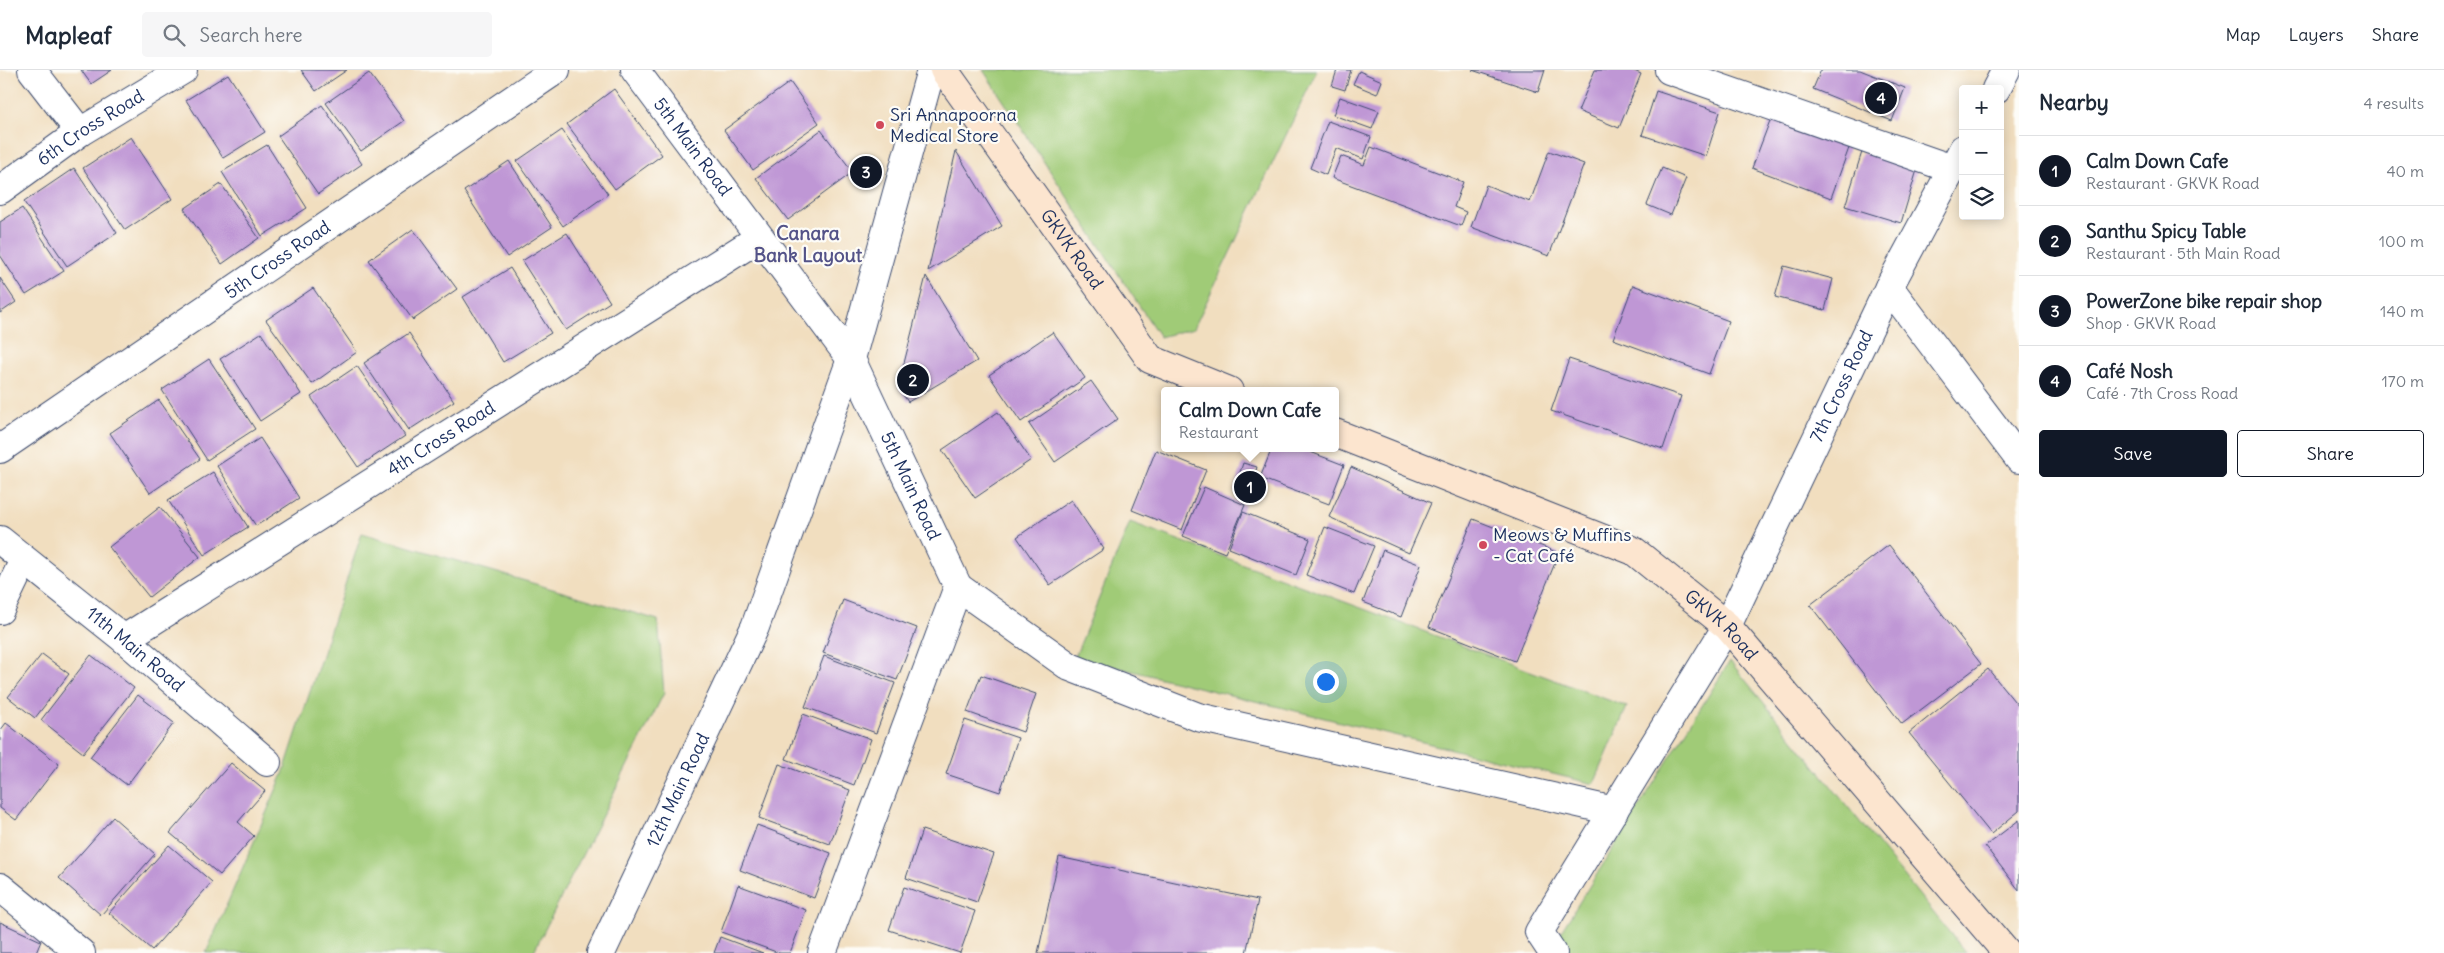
<!DOCTYPE html>
<meta charset="utf-8">
<style>
body{margin:0;font-family:Delius,sans-serif;background:#f6f6f7;color:#1f2937}
.controls{position:absolute;right:15px;top:15px;display:grid;overflow:hidden;border-radius:5px;box-shadow:0 2px 12px #0003}
.controls button{width:45px;height:45px;display:grid;place-items:center;padding:0;border:0;border-bottom:1px solid #e0e1e3;background:#fff;color:#1f2937;font:25px sans-serif}
.you{position:absolute;left:1325px;top:611px;width:18px;height:18px;margin:-12px;border:4px solid #fff;border-radius:50%;background:#1a73e8;box-shadow:0 0 0 8px #1a73e833}
.badge{display:grid;place-items:center;width:32px;height:32px;border-radius:50%;background:#111827;color:#fff;font-size:16px;font-weight:700}
.pin{position:absolute;translate:-50% -50%;border:2px solid #fff;box-shadow:0 1px 5px #0006}
.popup{position:absolute;left:1161px;top:317px;width:178px;height:65px;box-sizing:border-box;display:grid;place-content:center;border-radius:5px;background:#fff;filter:drop-shadow(0 1px 4px #0005);font-size:16px;white-space:nowrap;color:#747a83}
.popup b{font-size:19px;color:#1f2937}
.popup::after{content:'';position:absolute;left:50%;top:100%;margin-left:-10px;border:10px solid transparent;border-top-color:#fff}
.list{margin:0;padding:0;list-style:none}
h2{display:flex;justify-content:space-between;align-items:center;height:65px;margin:0;padding:0 20px;font-size:21px}
h2 small{font-size:16px;font-weight:400;color:#747a83}
.list li{display:grid;grid-template-columns:32px 1fr auto;gap:15px;align-items:center;box-sizing:border-box;height:70px;padding:0 20px;border-top:1px solid #e0e1e3}
.list b{display:block;font-size:19px;white-space:nowrap}
.list p{margin:0;font-size:16px;white-space:nowrap;color:#747a83}
.list em{font-size:16px;font-style:normal;color:#747a83}
.actions{display:flex;gap:10px;padding:15px 20px}
.actions a{flex:1;padding:11px 0;border:1px solid #111827;border-radius:5px;text-align:center;font-size:18px;color:#111827}
.actions .main{background:#111827;color:#fff}
.icon{flex:none;width:28px;height:28px;fill:none;stroke:currentColor;stroke-width:2;stroke-linecap:round;stroke-linejoin:round}
.map{position:relative;flex:none;width:2019px;height:883px;overflow:hidden}
header{display:flex;align-items:center;gap:30px;box-sizing:border-box;height:70px;padding:0 25px;background:#fff;border-bottom:1px solid #e0e1e3}
header strong{font-size:24px}
nav{display:flex;gap:28px;margin-inline-start:auto;font-size:18px}
.search{width:350px;height:45px;background:#f6f6f7;display:flex;align-items:center;gap:12px;box-sizing:border-box;padding:0 18px;border-radius:5px;color:#747a83;font-size:19px}
main{display:flex}
aside{flex:1;background:#fff}
.map>svg:first-child{display:block}
.green{fill:#a0cb77;stroke:#5e7d6a}
.building{fill:#bf97d5}
.lines{fill:none;stroke-linecap:round;stroke-linejoin:round}
.minor-casing{stroke:#3b496d;stroke-width:30}
.tertiary-casing{stroke:#3b496d;stroke-width:30}
.secondary-casing{stroke:#3b496d;stroke-width:30}
.minor{stroke:#fff;stroke-width:28}
.tertiary{stroke:#fff;stroke-width:28}
.secondary{stroke:#fce5cf;stroke-width:28}
.poi-dot{fill:#d1495b;stroke:#fdfcf7;stroke-width:2}
.labels{text-anchor:middle;stroke-width:4.5;stroke-linejoin:round;paint-order:stroke}
.poi-label{font-size:18px;fill:#1b2f5e;stroke:#fdfcf7;text-anchor:start}
.street-label{font-size:18px;fill:#1b2f5e;stroke:#fdfcf7}
.neighbourhood-label{font-size:19px;font-weight:bold;fill:#545388;stroke:#fdfcf7}
</style>
<header>
<strong>Mapleaf</strong>
<div class="search"><svg class="icon" aria-label="search" viewBox="0 0 24 24"><circle cx="10" cy="10" r="6"/><path d="M15 15l6 6"/></svg>Search here</div>
<nav><a>Map</a><a>Layers</a><a>Share</a></nav>
</header>
<main>
<div class="map">
<svg width="2019" height="883" viewBox="0 0 2019 883">
<rect width="100%" height="100%" fill="#fdfcf7"/>
<filter id="ink" filterUnits="userSpaceOnUse"><feTurbulence type="fractalNoise" baseFrequency=".02" numOctaves="2"/><feDisplacementMap in="SourceGraphic" scale="10" xChannelSelector="R" yChannelSelector="G"/><feConvolveMatrix kernelMatrix="1 2 1 2 8 2 1 2 1" color-interpolation-filters="sRGB"/></filter>
<filter id="wash" filterUnits="userSpaceOnUse"><feTurbulence type="fractalNoise" baseFrequency=".0096" numOctaves="4" result="noise"/><feDisplacementMap in="SourceGraphic" scale="20" xChannelSelector="R" yChannelSelector="G"/><feGaussianBlur stdDeviation="1.12" result="paint"/><feColorMatrix in="noise" values="0 0 0 0 0 0 0 0 0 0 0 0 0 0 0 0 0 1.4 0 .05"/><feComposite in="paint" operator="in"/></filter>
<g filter="url(#wash)">
<rect width="100%" height="100%" fill="#f1debf"/>
<g class="green">
<polygon points="983,0 1317,0 1194,258 1160,267"/>
<polygon points="1130,452 1627,637 1594,714 1075,587"/>
<polygon points="362,463 658,550 664,623 533,883 206,883 283,704"/>
<polygon points="1730,591 1966,883 1567,883 1557,868"/>
</g>
<g id="blocks">
<g class="building">
<polygon points="81,0 112,0 91,14"/>
<polygon points="301,0 347,0 316,21"/>
<polygon points="1337,0 1351,0 1345,20 1332,16"/>
<polygon points="1472,0 1545,0 1538,22"/>
<polygon points="1595,0 1632,0 1641,4 1619,58 1578,41"/>
<polygon points="1821,0 1860,0 1905,18 1892,51 1813,19"/>
<polygon points="1359,1 1382,11 1377,24 1353,14"/>
<polygon points="369,3 404,51 361,81 326,33"/>
<polygon points="228,4 265,62 223,88 186,30"/>
<polygon points="790,12 819,53 753,100 724,60"/>
<polygon points="614,19 662,85 615,119 567,54"/>
<polygon points="1656,21 1720,42 1706,86 1642,65"/>
<polygon points="1340,27 1379,41 1372,59 1333,45"/>
<polygon points="322,35 362,94 318,124 278,66"/>
<polygon points="1771,48 1849,78 1831,128 1752,98"/>
<polygon points="1328,51 1371,67 1363,89 1336,78 1326,105 1310,98"/>
<polygon points="562,60 608,124 563,156 517,91"/>
<polygon points="821,60 853,102 788,150 756,108"/>
<polygon points="131,67 172,129 125,160 83,98"/>
<polygon points="267,75 307,138 262,166 222,102"/>
<polygon points="1371,77 1463,112 1454,137 1466,142 1461,156 1332,108 1341,86 1364,95"/>
<polygon points="956,81 1002,156 928,201"/>
<polygon points="1549,81 1584,94 1549,186 1471,157 1486,115 1530,132"/>
<polygon points="1862,82 1917,100 1901,153 1845,136"/>
<polygon points="509,91 552,157 507,187 464,121"/>
<polygon points="74,98 117,163 67,196 24,132"/>
<polygon points="1662,98 1686,108 1671,145 1647,135"/>
<polygon points="221,114 259,168 222,194 184,139"/>
<polygon points="22,138 64,201 26,225 0,185 0,152"/>
<polygon points="413,159 457,219 413,250 369,190"/>
<polygon points="567,163 610,232 566,260 522,191"/>
<polygon points="1784,196 1833,209 1825,240 1775,227"/>
<polygon points="510,198 551,263 503,292 463,227"/>
<polygon points="926,206 977,291 908,332 898,317"/>
<polygon points="0,208 16,232 0,243"/>
<polygon points="1633,215 1729,251 1709,304 1613,269"/>
<polygon points="313,218 357,282 312,314 266,250"/>
<polygon points="1053,262 1085,308 1021,352 989,305"/>
<polygon points="261,263 301,324 260,351 220,289"/>
<polygon points="409,263 454,331 409,360 364,293"/>
<polygon points="209,289 255,359 207,390 162,320"/>
<polygon points="1569,289 1681,326 1663,379 1551,341"/>
<polygon points="357,296 405,366 358,397 311,327"/>
<polygon points="1091,311 1118,349 1055,392 1029,354"/>
<polygon points="159,330 200,389 150,423 110,363"/>
<polygon points="998,342 1031,390 975,428 942,380"/>
<polygon points="260,368 299,428 256,456 217,396"/>
<polygon points="1272,378 1300,378 1344,395 1329,434 1260,408"/>
<polygon points="1156,380 1206,400 1182,460 1132,440"/>
<polygon points="1243,393 1257,397 1248,425 1234,421"/>
<polygon points="1351,397 1431,433 1409,483 1329,447"/>
<polygon points="213,402 248,457 204,485 168,430"/>
<polygon points="1204,417 1245,435 1225,483 1183,466"/>
<polygon points="1071,430 1104,479 1050,515 1017,467"/>
<polygon points="160,437 200,487 149,527 109,477"/>
<polygon points="1243,442 1310,469 1296,505 1229,478"/>
<polygon points="1473,449 1559,483 1515,591 1429,557"/>
<polygon points="1325,457 1374,476 1354,524 1306,505"/>
<polygon points="1889,475 1981,594 1902,654 1810,535"/>
<polygon points="1383,480 1421,495 1401,547 1363,532"/>
<polygon points="843,530 917,558 897,610 823,583"/>
<polygon points="42,584 69,604 35,648 8,627"/>
<polygon points="91,585 134,618 83,683 41,650"/>
<polygon points="824,586 895,613 876,663 805,637"/>
<polygon points="1988,599 2019,637 2019,741 1991,764 1909,663"/>
<polygon points="981,605 1036,624 1023,662 967,642"/>
<polygon points="138,625 174,653 127,715 90,687"/>
<polygon points="803,644 871,669 854,715 786,689"/>
<polygon points="965,650 1018,668 1000,722 946,704"/>
<polygon points="6,653 59,694 16,750 0,738 0,661"/>
<polygon points="231,693 265,721 238,752 254,766 220,805 170,763"/>
<polygon points="779,694 850,720 830,774 759,748"/>
<polygon points="113,747 155,784 101,845 59,808"/>
<polygon points="2019,750 2019,820 1985,776"/>
<polygon points="757,755 831,783 814,828 740,800"/>
<polygon points="922,760 994,784 977,832 906,808"/>
<polygon points="169,775 212,812 152,880 109,843"/>
<polygon points="1059,787 1258,830 1246,883 1038,883"/>
<polygon points="738,815 806,840 790,883 779,883 721,862"/>
<polygon points="904,817 975,841 960,883 889,860"/>
<polygon points="0,852 41,871 36,883 0,883"/>
<polygon points="720,867 763,883 714,883"/>
</g>
</g>
</g>
<g filter="url(#ink)">
<use href="#blocks" fill-opacity="0" stroke="#3b496d" stroke-width="1"/>
<g class="lines">
<defs>
<g id="minor">
<polyline points="32,0 80,62"/>
<path id="s1" d="M635,0l216,289 107,228 -136,366"/>
<polyline points="1669,0 1952,99"/>
<polyline points="1996,19 2006,0"/>
<path id="s2" d="M0,120l80,-58 103,-62"/>
<polyline points="1889,217 2019,389"/>
<path id="s3" d="M0,379l556,-379"/>
<path id="s4" d="M0,470l124,99 143,123"/>
<polyline points="958,517 1070,597 1198,647 1614,741"/>
<polyline points="0,540 24,490"/>
<path id="s5" d="M124,569l635,-401"/>
<polyline points="0,817 81,883"/>
<path id="s6" d="M1553,883l-14,-21 188,-306 162,-339 74,-138"/>
</g>
<g id="tertiary">
<path id="s7" d="M601,883l154,-326 96,-268 80,-289"/>
</g>
<g id="secondary">
<path id="s8" d="M944,0l206,289 79,32"/>
<path id="s9" d="M1335,363l299,118 93,75 280,327"/>
</g>
</defs>
<use href="#minor" class="minor-casing"/>
<use href="#tertiary" class="tertiary-casing"/>
<use href="#secondary" class="secondary-casing"/>
<use href="#minor" class="minor"/>
<use href="#tertiary" class="tertiary"/>
<use href="#secondary" class="secondary"/>
</g>
</g>
<g class="poi-dot">
<circle cx="880" cy="55" r="5"/>
<circle cx="1483" cy="475" r="5"/>
</g>
<g class="labels">
<g class="poi-label">
<text x="890" y="51">Sri Annapoorna<tspan x="890" dy="21">Medical Store</tspan></text>
<text x="1493" y="471">Meows &amp; Muffins<tspan x="1493" dy="21">- Cat Café</tspan></text>
</g>
<g class="street-label">
<text dy="6" stroke="none"><textPath href="#s2" startOffset="110">6th Cross Road</textPath></text>
<text dy="6" stroke="none"><textPath href="#s1" startOffset="96">5th Main Road</textPath></text>
<text dy="6" stroke="none"><textPath href="#s8" startOffset="220">GKVK Road</textPath></text>
<text dy="6" stroke="none"><textPath href="#s3" startOffset="336">5th Cross Road</textPath></text>
<text dy="6" stroke="none"><textPath href="#s6" startOffset="650">7th Cross Road</textPath></text>
<text dy="6" stroke="none"><textPath href="#s5" startOffset="375">4th Cross Road</textPath></text>
<text dy="6" stroke="none"><textPath href="#s1" startOffset="501">5th Main Road</textPath></text>
<text dy="6" stroke="none"><textPath href="#s9" startOffset="436">GKVK Road</textPath></text>
<text dy="6" stroke="none"><textPath href="#s4" startOffset="174">11th Main Road</textPath></text>
<text dy="6" stroke="none"><textPath href="#s7" startOffset="180">12th Main Road</textPath></text>
</g>
<g class="neighbourhood-label">
<text x="808" y="170">Canara<tspan x="808" dy="22">Bank Layout</tspan></text>
</g>
</g>
</svg>
<div class="controls">
<button>+</button>
<button>−</button>
<button><svg class="icon" aria-label="layers" viewBox="0 0 24 24"><path d="M12 4l9 5-9 5-9-5zM3 14l9 5 9-5"/></svg></button>
</div>
<div class="you"></div>
<div class="pin badge" style="left:1250px;top:417px">1</div>
<div class="popup"><b>Calm Down Cafe</b>Restaurant</div>
<div class="pin badge" style="left:913px;top:310px">2</div>
<div class="pin badge" style="left:866px;top:102px">3</div>
<div class="pin badge" style="left:1881px;top:28px">4</div>
</div>
<aside>
<h2>Nearby<small>4 results</small></h2>
<ul class="list">
<li><span class="badge">1</span><div><b>Calm Down Cafe</b><p>Restaurant · GKVK Road</p></div><em>40 m</em></li>
<li><span class="badge">2</span><div><b>Santhu Spicy Table</b><p>Restaurant · 5th Main Road</p></div><em>100 m</em></li>
<li><span class="badge">3</span><div><b>PowerZone bike repair shop</b><p>Shop · GKVK Road</p></div><em>140 m</em></li>
<li><span class="badge">4</span><div><b>Café Nosh</b><p>Café · 7th Cross Road</p></div><em>170 m</em></li>
</ul>
<div class="actions"><a class="main">Save</a><a>Share</a></div>
</aside>
</main>
